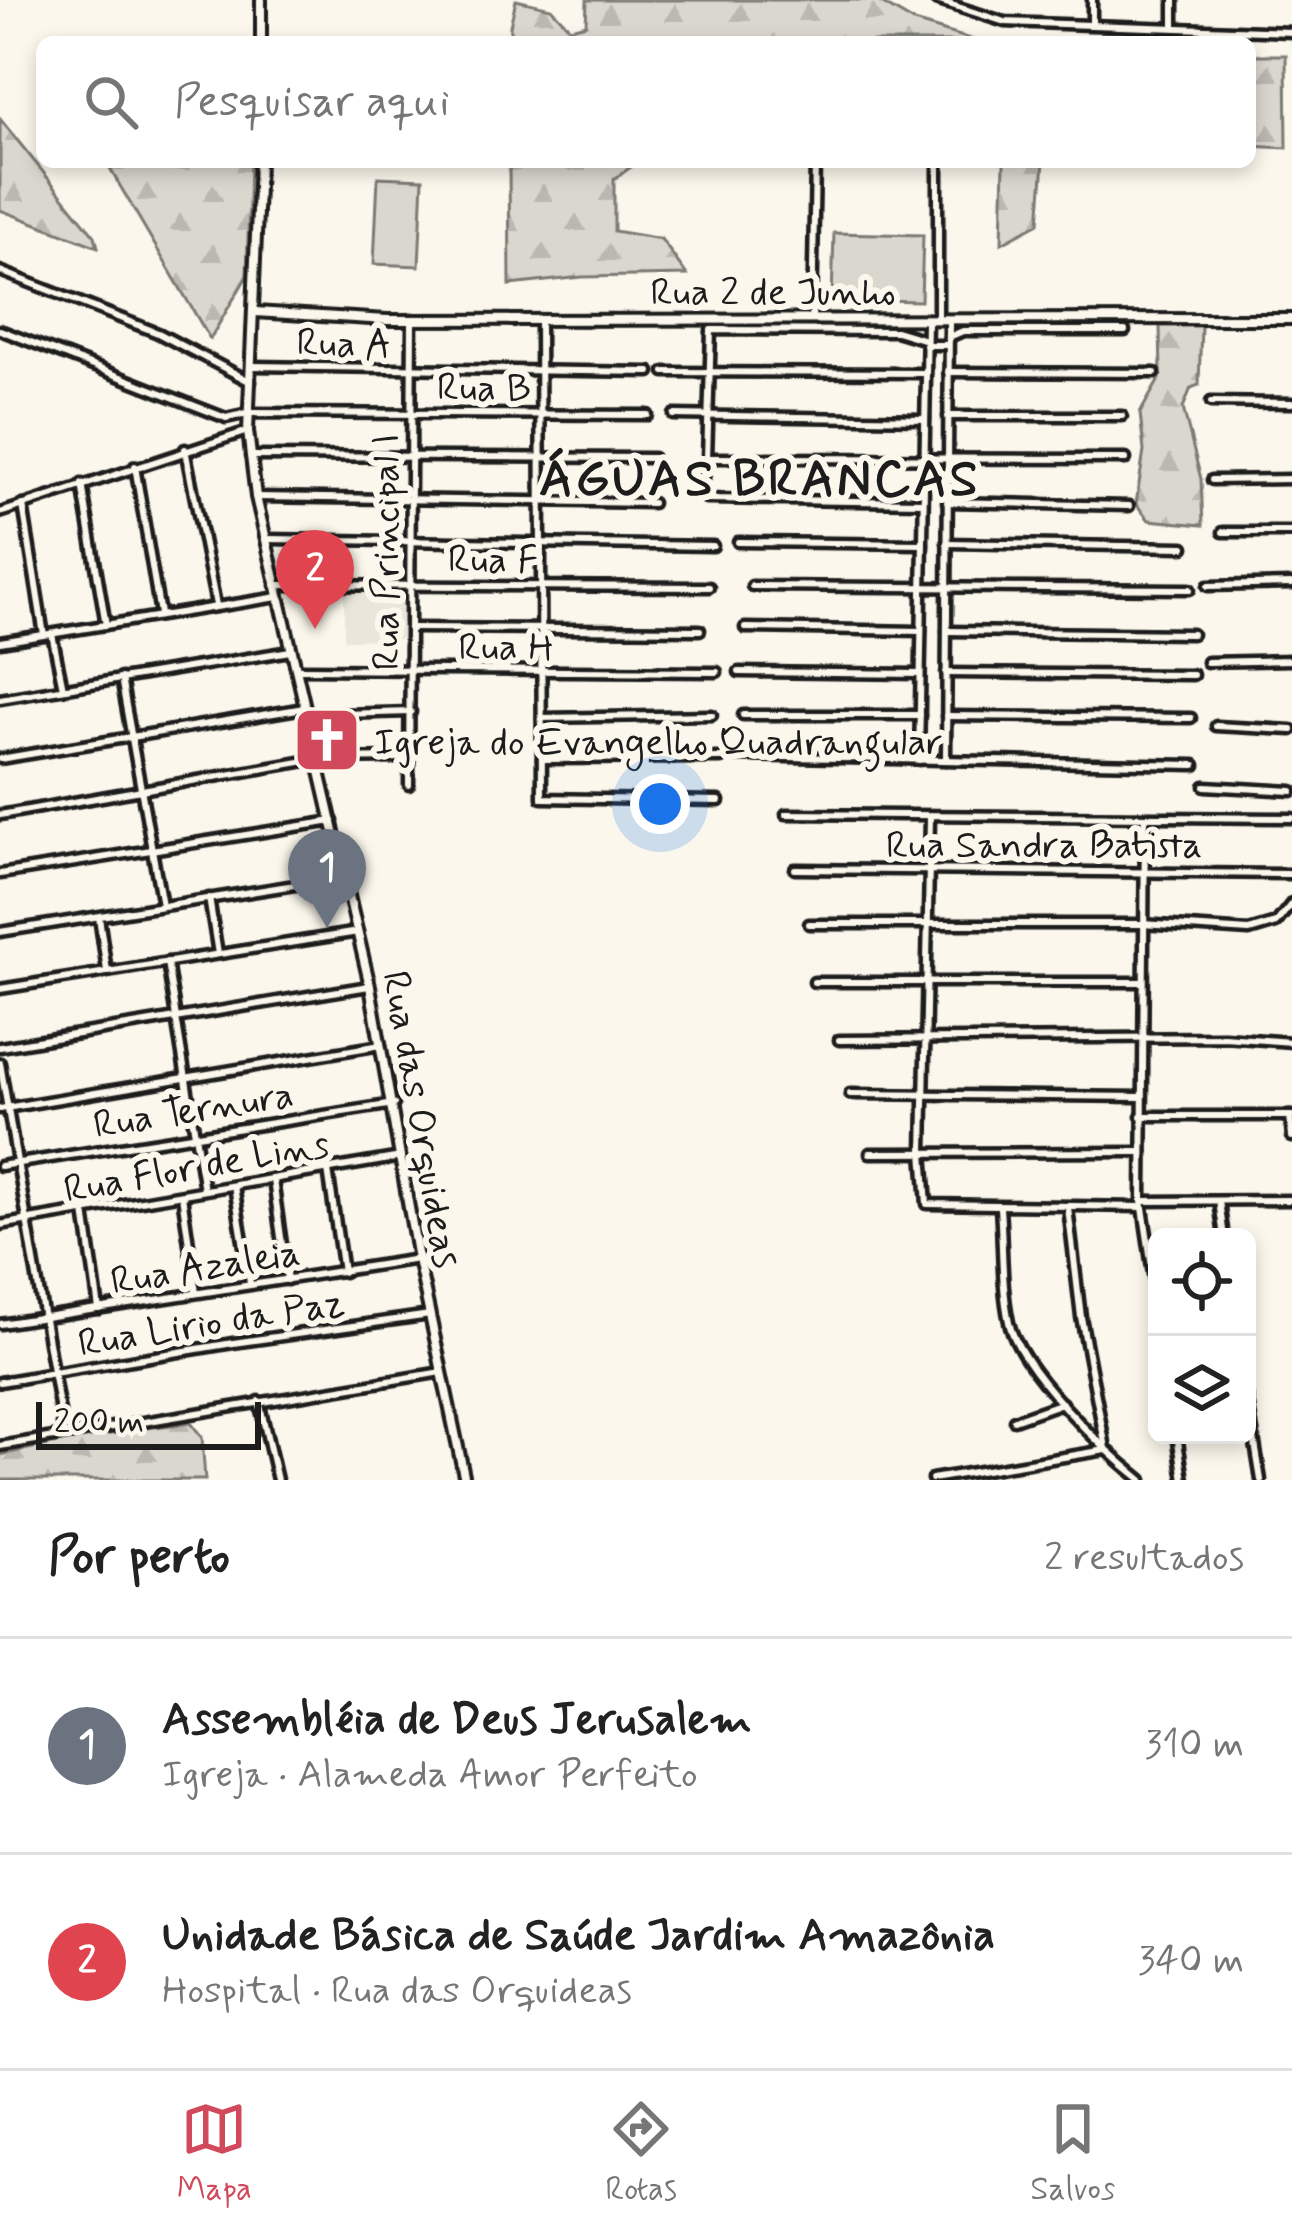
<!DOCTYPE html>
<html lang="pt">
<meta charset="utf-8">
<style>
body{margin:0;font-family:Mynerve,sans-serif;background:#f2f2f2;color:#222}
.controls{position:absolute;right:36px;bottom:36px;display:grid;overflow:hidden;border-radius:18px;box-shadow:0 6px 18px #0003}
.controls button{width:108px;height:108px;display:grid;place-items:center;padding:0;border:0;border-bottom:3px solid #e0e0e0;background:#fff;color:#222;font:60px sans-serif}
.scale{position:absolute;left:36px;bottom:30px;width:225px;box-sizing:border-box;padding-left:12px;border:6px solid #1c1c1c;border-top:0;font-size:33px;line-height:42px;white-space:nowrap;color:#1c1c1c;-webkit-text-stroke:9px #fbf7ec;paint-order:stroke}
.you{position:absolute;left:660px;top:804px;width:42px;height:42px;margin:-30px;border:9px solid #fff;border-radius:50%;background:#1a73e8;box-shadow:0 0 0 18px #1a73e833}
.badge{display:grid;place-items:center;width:78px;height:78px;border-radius:50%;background:#d1495b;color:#fff;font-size:39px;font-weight:700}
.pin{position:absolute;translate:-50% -99px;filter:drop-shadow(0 3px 6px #0008)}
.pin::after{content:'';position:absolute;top:63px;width:42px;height:36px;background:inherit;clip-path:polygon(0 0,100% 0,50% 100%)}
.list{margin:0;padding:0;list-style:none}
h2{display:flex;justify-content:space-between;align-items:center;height:156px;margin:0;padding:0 48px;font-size:51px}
h2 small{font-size:39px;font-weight:400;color:#767676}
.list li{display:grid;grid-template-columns:78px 1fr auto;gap:36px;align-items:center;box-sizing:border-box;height:216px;padding:0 48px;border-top:3px solid #e0e0e0}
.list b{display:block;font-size:45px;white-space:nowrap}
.list p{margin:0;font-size:39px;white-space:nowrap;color:#767676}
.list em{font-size:39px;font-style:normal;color:#767676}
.icon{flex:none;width:66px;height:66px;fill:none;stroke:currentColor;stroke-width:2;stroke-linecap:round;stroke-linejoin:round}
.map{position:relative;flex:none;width:1292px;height:1480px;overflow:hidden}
.search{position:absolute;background:#fff;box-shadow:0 6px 18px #0003;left:36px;right:36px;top:36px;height:132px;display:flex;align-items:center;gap:30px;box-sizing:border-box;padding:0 42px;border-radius:18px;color:#767676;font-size:45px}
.sheet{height:588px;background:#fff}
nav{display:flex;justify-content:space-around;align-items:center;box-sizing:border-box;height:168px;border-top:3px solid #e0e0e0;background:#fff;font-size:33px;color:#767676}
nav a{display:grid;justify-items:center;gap:6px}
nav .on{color:#d1495b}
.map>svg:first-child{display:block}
.built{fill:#eae6dc}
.forest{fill:url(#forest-firs);stroke:#7b7a75;stroke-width:3}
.green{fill:#dad7ce;stroke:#7b7a75;stroke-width:3}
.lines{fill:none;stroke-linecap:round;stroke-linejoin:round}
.minor-casing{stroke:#1c1c1c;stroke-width:15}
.tertiary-casing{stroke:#1c1c1c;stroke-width:16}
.minor{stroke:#fbf7ec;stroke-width:6}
.tertiary{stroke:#fbf7ec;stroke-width:8}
.labels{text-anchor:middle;stroke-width:12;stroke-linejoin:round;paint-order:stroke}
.street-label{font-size:39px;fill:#1c1c1c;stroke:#fbf7ec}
.poi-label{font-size:39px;fill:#1c1c1c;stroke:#fbf7ec;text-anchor:start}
.district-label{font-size:51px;font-weight:bold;letter-spacing:3px;fill:#1c1c1c;stroke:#fbf7ec}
</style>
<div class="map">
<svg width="1292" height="1480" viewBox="0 0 1292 1480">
<defs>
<pattern id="forest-firs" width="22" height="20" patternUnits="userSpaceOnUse" patternTransform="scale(3)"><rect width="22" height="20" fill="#dad7ce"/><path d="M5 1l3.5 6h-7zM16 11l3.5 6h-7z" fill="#bab8b0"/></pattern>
</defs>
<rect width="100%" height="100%" fill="#fbf7ec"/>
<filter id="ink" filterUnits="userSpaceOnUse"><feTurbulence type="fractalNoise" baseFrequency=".00833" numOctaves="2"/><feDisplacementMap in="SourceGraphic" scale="24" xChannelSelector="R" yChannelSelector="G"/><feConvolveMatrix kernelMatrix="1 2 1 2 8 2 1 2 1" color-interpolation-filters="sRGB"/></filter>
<g filter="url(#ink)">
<polygon class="built" points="344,589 405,590 406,639 344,640"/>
<g class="forest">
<polygon points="516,0 551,8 570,28 586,24 587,0 876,0 914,22 980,42 510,42 510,26"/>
<polygon points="1286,55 1287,148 1250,146 1250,55"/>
<polygon points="0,119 95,236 98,247 0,210"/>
<polygon points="106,162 250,162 247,276 210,339"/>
<polygon points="509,162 638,162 614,179 614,231 661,239 687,275 582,277 510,285"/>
<polygon points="1004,162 1044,162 1039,223 1002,243"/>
<polygon points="1160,326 1201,326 1199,385 1191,388 1183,408 1201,479 1203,525 1149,520 1136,504 1144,451 1140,413 1161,376"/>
<polygon points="191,1423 202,1437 205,1480 0,1480 0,1455 108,1432"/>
</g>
<g class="green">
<polygon points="378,177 423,179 419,266 374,264"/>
<polygon points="834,233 923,235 921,301 832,299"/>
</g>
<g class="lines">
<defs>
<g id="minor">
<polyline points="936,0 1005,22 1292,32"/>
<polyline points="1092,24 1092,0"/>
<polyline points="1174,27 1174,0"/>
<polyline points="0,271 158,333 251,382"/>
<polyline points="540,320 542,798 719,801"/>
<polyline points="812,320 815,162"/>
<polyline points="938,320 938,162"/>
<polyline points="0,330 226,418 248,413 648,415"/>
<polyline points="949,337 963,331 1125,331"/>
<polyline points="926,345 948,345"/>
<polyline points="252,366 650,372"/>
<polyline points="665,372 926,373"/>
<polyline points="948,372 1155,373"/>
<polyline points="1211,402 1292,403"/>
<polyline points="674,415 925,419"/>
<polyline points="948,416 1122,416"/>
<polyline points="185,449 216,605"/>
<polyline points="250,456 653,458"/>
<polyline points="707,458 1126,459"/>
<polyline points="135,466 160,614"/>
<polyline points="1212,480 1292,479"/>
<polyline points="82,484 106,625"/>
<polyline points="256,497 652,503"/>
<polyline points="923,502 707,499 702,492 707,458 711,330 896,331 926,340"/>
<polyline points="947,502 1129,506"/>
<polyline points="23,505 44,635"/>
<polyline points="0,513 248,431"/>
<polyline points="1223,532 1292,532"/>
<polyline points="267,539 713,546"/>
<polyline points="738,542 923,544"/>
<polyline points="947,543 1184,547"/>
<polyline points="275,585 709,587"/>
<polyline points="752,586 1190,589"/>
<polyline points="1208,586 1292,584"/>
<polyline points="411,628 700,630"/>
<polyline points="745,628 921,631"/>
<polyline points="947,631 1192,634"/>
<polyline points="52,634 63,688"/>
<polyline points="0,642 278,597"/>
<polyline points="1207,662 1292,660"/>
<polyline points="297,669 717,672"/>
<polyline points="739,672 920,674"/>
<polyline points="946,673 1193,675"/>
<polyline points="121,678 162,905"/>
<polyline points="0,699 290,651"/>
<polyline points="307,715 411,712"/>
<polyline points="743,715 920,715"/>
<polyline points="946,716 1191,718"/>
<polyline points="542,718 712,715"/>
<polyline points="1216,726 1292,730"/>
<polyline points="735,756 1195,765"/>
<polyline points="0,759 304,708"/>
<polyline points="542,759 721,758"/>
<polyline points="919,760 927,321"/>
<polyline points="946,760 949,321"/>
<polyline points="409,785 412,319"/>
<polyline points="1205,786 1292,791"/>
<polyline points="786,814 1292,818"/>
<polyline points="0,815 317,759 410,758"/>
<polyline points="1145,817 1142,1201 1157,1301"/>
<polyline points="930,818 923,1152 927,1204 1143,1207"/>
<polyline points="795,869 1292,874"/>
<polyline points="0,874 333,821"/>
<polyline points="209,898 218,954"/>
<polyline points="99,917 107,971"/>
<polyline points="809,924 1142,924 1249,931 1276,923 1292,903"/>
<polyline points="0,932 345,877"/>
<polyline points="167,962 204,1190"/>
<polyline points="814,982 1141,982"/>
<polyline points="0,989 358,932"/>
<polyline points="839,1040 1224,1037 1292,1042"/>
<polyline points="0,1047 369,986"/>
<polyline points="0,1063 64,1435"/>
<polyline points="850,1094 1141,1097"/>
<polyline points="0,1109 381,1045"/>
<polyline points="1141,1116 1292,1116"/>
<polyline points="1290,1116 1292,1137"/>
<polyline points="870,1153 1142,1152"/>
<polyline points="0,1166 394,1104"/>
<polyline points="328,1170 343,1272"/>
<polyline points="273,1180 287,1280"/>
<polyline points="234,1186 250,1283"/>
<polyline points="182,1195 196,1293"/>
<polyline points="1142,1201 1292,1200"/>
<polyline points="1219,1201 1224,1237"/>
<path d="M1000,1208c3,36 1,77 9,114 10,47 95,128 133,158"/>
<polyline points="1068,1208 1081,1317 1106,1448"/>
<polyline points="85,1212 99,1309"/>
<polyline points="0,1225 401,1157"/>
<polyline points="0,1324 418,1259"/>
<polyline points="0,1382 233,1343 430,1315"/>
<polyline points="1247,1395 1261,1480"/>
<polyline points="259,1401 277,1480"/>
<polyline points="1014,1420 1062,1403"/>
<polyline points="1177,1435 1184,1480"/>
<polyline points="0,1446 442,1372"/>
<polyline points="932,1479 1106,1450"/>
</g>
<g id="tertiary">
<polyline points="261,0 261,42"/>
<polyline points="259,162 248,431 256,497 370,986 418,1259 465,1480"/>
<polyline points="255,312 387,320 1292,319"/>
</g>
</defs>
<use href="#minor" class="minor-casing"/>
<use href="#tertiary" class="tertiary-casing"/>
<use href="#minor" class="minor"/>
<use href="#tertiary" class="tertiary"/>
</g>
</g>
<defs>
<symbol id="church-square" viewBox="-11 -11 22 22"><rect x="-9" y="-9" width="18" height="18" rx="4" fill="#d1495b" stroke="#fbf7ec"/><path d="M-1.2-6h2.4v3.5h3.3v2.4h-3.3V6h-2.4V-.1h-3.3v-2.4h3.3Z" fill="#fff"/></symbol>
</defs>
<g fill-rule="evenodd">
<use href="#church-square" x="289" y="702" width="76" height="76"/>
</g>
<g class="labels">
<g class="street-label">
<text x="773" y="304">Rua 2 de Junho</text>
<text transform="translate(344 342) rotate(2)" y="14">Rua A</text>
<text transform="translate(484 386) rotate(1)" y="14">Rua B</text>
<text transform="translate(384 552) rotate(-90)" y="14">Rua Principal I</text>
<text transform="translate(493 558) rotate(1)" y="14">Rua F</text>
<text x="506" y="659">Rua H</text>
<text x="1044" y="857">Rua Sandra Batista</text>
<text transform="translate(193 1108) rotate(-9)" y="14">Rua Ternura</text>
<text transform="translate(423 1119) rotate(80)" y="14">Rua das Orquideas</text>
<text transform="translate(196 1165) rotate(-10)" y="14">Rua Flor de Lins</text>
<text transform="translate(205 1265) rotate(-9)" y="14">Rua Azaleia</text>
<text transform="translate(211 1321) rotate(-9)" y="14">Rua Lirio da Paz</text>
</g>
<g class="poi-label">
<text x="374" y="754">Igreja do Evangelho Quadrangular</text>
</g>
<g class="district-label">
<text x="760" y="495">ÁGUAS BRANCAS</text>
</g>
</g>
</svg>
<div class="controls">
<button><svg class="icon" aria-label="locate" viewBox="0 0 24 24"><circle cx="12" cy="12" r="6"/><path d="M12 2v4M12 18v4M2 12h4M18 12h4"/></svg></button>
<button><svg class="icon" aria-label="layers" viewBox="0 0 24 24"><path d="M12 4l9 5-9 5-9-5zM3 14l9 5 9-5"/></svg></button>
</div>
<div class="scale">200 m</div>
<div class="you"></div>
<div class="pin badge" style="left:327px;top:928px;background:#6b7280">1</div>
<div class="pin badge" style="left:315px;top:629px;background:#e0444e">2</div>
<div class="search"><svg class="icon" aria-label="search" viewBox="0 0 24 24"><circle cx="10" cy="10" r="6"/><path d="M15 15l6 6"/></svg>Pesquisar aqui</div>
</div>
<section class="sheet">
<h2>Por perto<small>2 resultados</small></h2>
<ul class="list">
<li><span class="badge" style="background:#6b7280">1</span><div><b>Assembléia de Deus Jerusalem</b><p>Igreja · Alameda Amor Perfeito</p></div><em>310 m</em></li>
<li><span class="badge" style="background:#e0444e">2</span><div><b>Unidade Básica de Saúde Jardim Amazônia</b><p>Hospital · Rua das Orquideas</p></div><em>340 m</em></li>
</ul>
</section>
<nav>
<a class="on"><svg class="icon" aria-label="map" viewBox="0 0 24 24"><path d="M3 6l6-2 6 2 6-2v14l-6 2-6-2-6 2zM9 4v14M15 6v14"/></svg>Mapa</a>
<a><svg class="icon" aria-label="directions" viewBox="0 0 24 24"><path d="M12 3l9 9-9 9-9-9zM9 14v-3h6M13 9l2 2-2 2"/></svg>Rotas</a>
<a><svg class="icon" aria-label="saved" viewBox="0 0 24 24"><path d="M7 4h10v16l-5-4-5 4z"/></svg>Salvos</a>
</nav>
